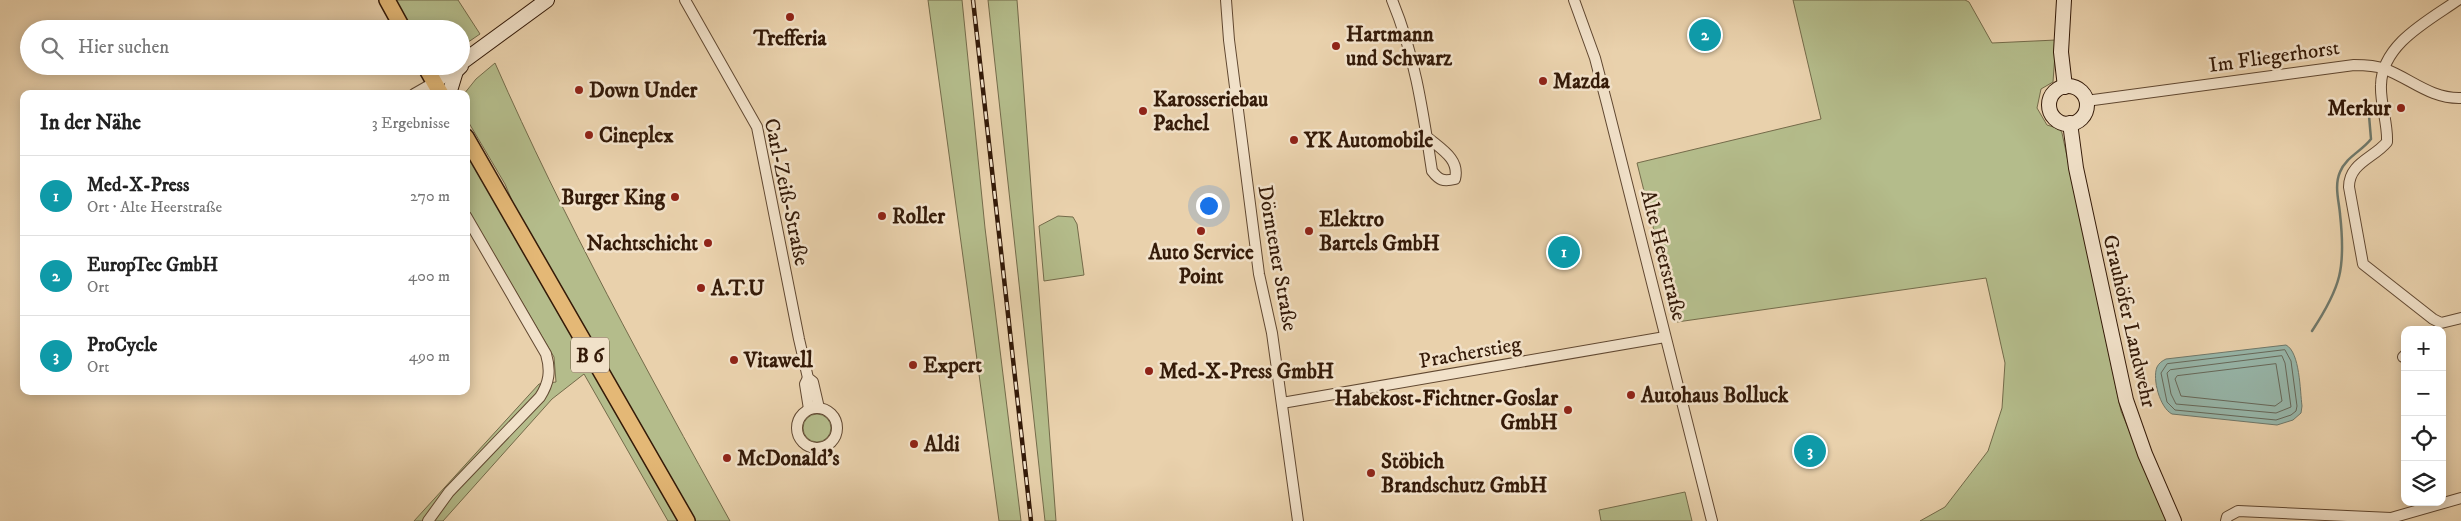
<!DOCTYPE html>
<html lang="de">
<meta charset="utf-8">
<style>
body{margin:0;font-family:"IM FELL DW Pica",serif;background:#f6f6f6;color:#222}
.controls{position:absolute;right:15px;bottom:15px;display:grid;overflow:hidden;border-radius:10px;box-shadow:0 2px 12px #0003}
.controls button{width:45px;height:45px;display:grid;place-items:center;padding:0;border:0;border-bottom:1px solid #e0e0e0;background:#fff;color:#222;font:25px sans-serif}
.you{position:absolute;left:1208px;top:205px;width:18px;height:18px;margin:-12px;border:4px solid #fff;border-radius:50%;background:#1a73e8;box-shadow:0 0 0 8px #1a73e833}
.badge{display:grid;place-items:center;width:32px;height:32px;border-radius:50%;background:#8f2418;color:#fff;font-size:16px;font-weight:700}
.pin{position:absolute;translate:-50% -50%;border:2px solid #fff;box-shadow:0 1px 5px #0006}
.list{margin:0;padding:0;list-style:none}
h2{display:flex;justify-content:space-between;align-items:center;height:65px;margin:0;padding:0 20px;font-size:21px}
h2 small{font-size:16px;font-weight:400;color:#767676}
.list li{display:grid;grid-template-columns:32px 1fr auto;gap:15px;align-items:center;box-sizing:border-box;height:80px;padding:0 20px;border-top:1px solid #e0e0e0}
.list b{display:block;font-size:19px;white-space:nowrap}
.list p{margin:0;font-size:16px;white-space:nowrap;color:#767676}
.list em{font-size:16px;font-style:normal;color:#767676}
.icon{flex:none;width:28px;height:28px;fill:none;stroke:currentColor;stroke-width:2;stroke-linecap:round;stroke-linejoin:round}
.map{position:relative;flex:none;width:2461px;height:521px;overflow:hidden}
.search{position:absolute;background:#fff;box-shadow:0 2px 12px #0003;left:20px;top:20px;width:450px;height:55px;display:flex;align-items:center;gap:12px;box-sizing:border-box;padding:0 18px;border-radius:28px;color:#767676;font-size:19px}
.panel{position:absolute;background:#fff;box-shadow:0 2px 12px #0003;left:20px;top:90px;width:450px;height:305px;border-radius:10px}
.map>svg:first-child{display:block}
.green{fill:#b4bc8b;stroke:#746b4a}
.water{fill:#97b7ab;stroke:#6f786a}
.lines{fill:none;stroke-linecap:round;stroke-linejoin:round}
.shore{stroke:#66685a;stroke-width:1}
.stream{stroke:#6f786a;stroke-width:2.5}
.street-casing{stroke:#614831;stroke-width:12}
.secondary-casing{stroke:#341a08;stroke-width:16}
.primary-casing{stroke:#341a08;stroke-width:18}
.street{stroke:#f1e1c9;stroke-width:10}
.secondary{stroke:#f1e1c9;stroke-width:14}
.primary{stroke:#e4b876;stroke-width:15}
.rail-casing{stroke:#341a08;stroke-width:4.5}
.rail{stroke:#f1e1c9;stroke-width:2.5;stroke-dasharray:8;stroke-linecap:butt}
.poi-dot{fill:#8f2418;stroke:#f1e1c9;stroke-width:2}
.labels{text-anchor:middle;stroke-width:5;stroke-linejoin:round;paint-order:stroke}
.shield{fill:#f1e1c9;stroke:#6d5642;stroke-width:1}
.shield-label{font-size:20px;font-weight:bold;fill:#341a08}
.poi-label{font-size:21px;font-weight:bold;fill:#341a08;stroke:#f1e1c9;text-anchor:start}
.street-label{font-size:21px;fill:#341a08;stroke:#f1e1c9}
</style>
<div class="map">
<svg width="2461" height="521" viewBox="0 0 2461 521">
<rect width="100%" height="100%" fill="#e9d1ac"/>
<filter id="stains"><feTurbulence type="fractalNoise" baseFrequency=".004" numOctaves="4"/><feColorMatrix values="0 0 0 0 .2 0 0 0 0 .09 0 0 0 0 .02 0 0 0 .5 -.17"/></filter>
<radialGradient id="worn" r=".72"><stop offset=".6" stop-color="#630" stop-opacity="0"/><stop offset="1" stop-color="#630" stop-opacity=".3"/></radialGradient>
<g class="green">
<polygon points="394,0 458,0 480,34 461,47 461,29 410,29"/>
<polygon points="928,0 962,0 985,228 1021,521 999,521"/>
<polygon points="988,0 1017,0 1056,521 1045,521"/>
<polygon points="1793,0 1965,0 1969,2 1992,43 2056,40 2053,82 2041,89 2037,108 2047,125 2060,129 2062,133 2121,411 2167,521 1920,521 1945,507 1988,451 2002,408 2005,363 1986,278 1677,322 1637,163 1821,119"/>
<path d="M495,63c69,157 152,308 235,458h-37l-177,-311 -11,-26 -39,-66v-24h-2l12,-15z"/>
<polygon points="466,155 476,169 679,521 668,521 584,374 552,399 443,521 414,521 539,384 556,382 554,357 466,206"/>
<polygon points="1058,216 1073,217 1077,224 1084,275 1044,281 1039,226"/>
<circle cx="817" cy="428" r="14"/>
<polygon points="1685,492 1692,521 1601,521 1599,510"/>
</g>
<path class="water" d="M2286,345c14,7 14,46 16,61l-1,7 -8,7 -16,5 -105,-11c-12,-6 -20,-35 -15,-47 2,-4 5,-6 9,-8z"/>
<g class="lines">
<g class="shore">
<polygon points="2285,350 2291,361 2297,406 2296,411 2291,415 2276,420 2175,410 2167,402 2161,373 2167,364"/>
<polygon points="2282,356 2285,363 2291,407 2276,413 2176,404 2171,394 2167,373 2170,370"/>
<polygon points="2276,364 2282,401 2275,406 2181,396 2175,379 2177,376"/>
</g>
<path class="stream" d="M2312,331c29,-44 34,-63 28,-117 -1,-13 -6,-28 0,-42 6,-15 22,-21 31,-33l-3,-35"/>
<defs>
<g id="street">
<polyline points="685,0 757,127 799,339 808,378 813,382 819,408"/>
<polyline points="1226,0 1229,40 1259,274 1272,333 1298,521"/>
<path d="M1392,0c23,55 31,112 40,171 7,9 11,11 23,8 5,-20 -14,-30 -28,-42"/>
<polyline points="1574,0 1595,58 1607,104 1712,521"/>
<path d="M2458,0c-30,21 -76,44 -77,85 -1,19 7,38 6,57 -13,16 -38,21 -38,45l14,77 70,55 8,4 20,-5"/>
<polyline points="414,94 435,82"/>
<path d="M2086,101l268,-36c10,0 20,0 31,4 26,10 46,30 76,29"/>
<polyline points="2403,357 2405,355"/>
<polyline points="808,378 805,384 809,409"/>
<polyline points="1282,403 1665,337"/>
<circle cx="817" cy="428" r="20"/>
<path d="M428,521l21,-29 91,-95c9,-14 11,-26 6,-43l-80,-138"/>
<polyline points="2226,521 2227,517 2238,511 2391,518 2461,498"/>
</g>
<g id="secondary">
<polyline points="2064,0 2061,52 2065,87"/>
<polyline points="461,63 547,0"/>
<polyline points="435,82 455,66"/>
<circle cx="2068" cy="105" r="19"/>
<polyline points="449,94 456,71 461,66"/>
<polyline points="2070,123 2076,168 2126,400 2145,454 2174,521"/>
</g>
<g id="primary">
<polyline points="387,0 403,29"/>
<polyline points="425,66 441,94"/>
<polyline points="466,137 687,521"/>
</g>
</defs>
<use href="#street" class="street-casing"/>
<use href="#secondary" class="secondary-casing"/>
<use href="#primary" class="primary-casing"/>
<use href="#street" class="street"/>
<use href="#secondary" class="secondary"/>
<use href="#primary" class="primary"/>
<defs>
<polyline id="rail" points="973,0 1031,521"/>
</defs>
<use href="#rail" class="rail-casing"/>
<use href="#rail" class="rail"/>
</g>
<g class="poi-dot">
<circle cx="790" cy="17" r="5"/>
<circle cx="1336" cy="46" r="5"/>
<circle cx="1543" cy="81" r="5"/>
<circle cx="579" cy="90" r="5"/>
<circle cx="2401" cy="108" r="5"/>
<circle cx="1143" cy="111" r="5"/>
<circle cx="589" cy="135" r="5"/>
<circle cx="1294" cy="140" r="5"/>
<circle cx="675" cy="197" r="5"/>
<circle cx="882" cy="216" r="5"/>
<circle cx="1201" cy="231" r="5"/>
<circle cx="1309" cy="231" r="5"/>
<circle cx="708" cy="243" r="5"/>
<circle cx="701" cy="288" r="5"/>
<circle cx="734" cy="360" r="5"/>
<circle cx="913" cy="365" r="5"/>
<circle cx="1149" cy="371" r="5"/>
<circle cx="1631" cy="395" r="5"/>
<circle cx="1568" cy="410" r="5"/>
<circle cx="914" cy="444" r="5"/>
<circle cx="727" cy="458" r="5"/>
<circle cx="1371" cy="473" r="5"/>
</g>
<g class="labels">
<rect class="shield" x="571" y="337.5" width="38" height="35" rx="4"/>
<g class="shield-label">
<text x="590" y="362">B 6</text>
</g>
<g class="poi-label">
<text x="1346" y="41">Hartmann<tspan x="1346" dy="24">und Schwarz</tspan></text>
<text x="790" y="45" text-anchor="middle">Trefferia</text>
<text x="1553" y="88">Mazda</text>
<text x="589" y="97">Down Under</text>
<text x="1153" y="106">Karosseriebau<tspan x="1153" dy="24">Pachel</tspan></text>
<text x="2391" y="115" text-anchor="end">Merkur</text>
<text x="599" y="142">Cineplex</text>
<text x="1304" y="147">YK Automobile</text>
<text x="665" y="204" text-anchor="end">Burger King</text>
<text x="892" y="223">Roller</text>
<text x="1319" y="226">Elektro<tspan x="1319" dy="24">Bartels GmbH</tspan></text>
<text x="698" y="250" text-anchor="end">Nachtschicht</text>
<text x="1201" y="259" text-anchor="middle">Auto Service<tspan x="1201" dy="24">Point</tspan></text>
<text x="711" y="295">A.T.U</text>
<text x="744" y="367">Vitawell</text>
<text x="923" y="372">Expert</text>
<text x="1159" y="378">Med-X-Press GmbH</text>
<text x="1641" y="402">Autohaus Bolluck</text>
<text x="1558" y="405" text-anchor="end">Habekost-Fichtner-Goslar<tspan x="1558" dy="24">GmbH</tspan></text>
<text x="924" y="451">Aldi</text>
<text x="737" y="465">McDonald's</text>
<text x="1381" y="468">Stöbich<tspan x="1381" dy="24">Brandschutz GmbH</tspan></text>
</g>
<g class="street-label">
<text transform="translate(2274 56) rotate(-8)" y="7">Im Fliegerhorst</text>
<text transform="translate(787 192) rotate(78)" y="7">Carl-Zeiß-Straße</text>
<text transform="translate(1664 255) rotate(76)" y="7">Alte Heerstraße</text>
<text transform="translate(1278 258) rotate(80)" y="7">Dörntener Straße</text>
<text transform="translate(2130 321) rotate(77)" y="7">Grauhöfer Landwehr</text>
<text transform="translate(1470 352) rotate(-10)" y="7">Pracherstieg</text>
</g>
</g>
<rect width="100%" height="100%" filter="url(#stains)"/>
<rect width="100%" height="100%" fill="url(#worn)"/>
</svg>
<div class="controls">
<button>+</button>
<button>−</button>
<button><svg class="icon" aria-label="locate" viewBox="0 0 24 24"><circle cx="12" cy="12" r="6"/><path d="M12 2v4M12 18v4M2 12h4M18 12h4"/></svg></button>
<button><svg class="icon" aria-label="layers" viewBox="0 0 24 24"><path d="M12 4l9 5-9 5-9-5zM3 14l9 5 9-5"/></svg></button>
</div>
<div class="you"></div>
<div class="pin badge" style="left:1564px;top:252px;background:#0f9aa8">1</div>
<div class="pin badge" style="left:1705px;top:35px;background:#0f9aa8">2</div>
<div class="pin badge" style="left:1810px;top:451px;background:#0f9aa8">3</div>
<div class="search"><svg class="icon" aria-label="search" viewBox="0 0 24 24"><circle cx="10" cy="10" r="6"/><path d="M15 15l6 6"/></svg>Hier suchen</div>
<section class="panel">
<h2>In der Nähe<small>3 Ergebnisse</small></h2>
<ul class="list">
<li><span class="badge" style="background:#0f9aa8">1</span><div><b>Med-X-Press</b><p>Ort · Alte Heerstraße</p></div><em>270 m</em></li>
<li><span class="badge" style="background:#0f9aa8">2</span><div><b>EuropTec GmbH</b><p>Ort</p></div><em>400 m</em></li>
<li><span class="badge" style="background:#0f9aa8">3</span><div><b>ProCycle</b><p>Ort</p></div><em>490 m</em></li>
</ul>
</section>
</div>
